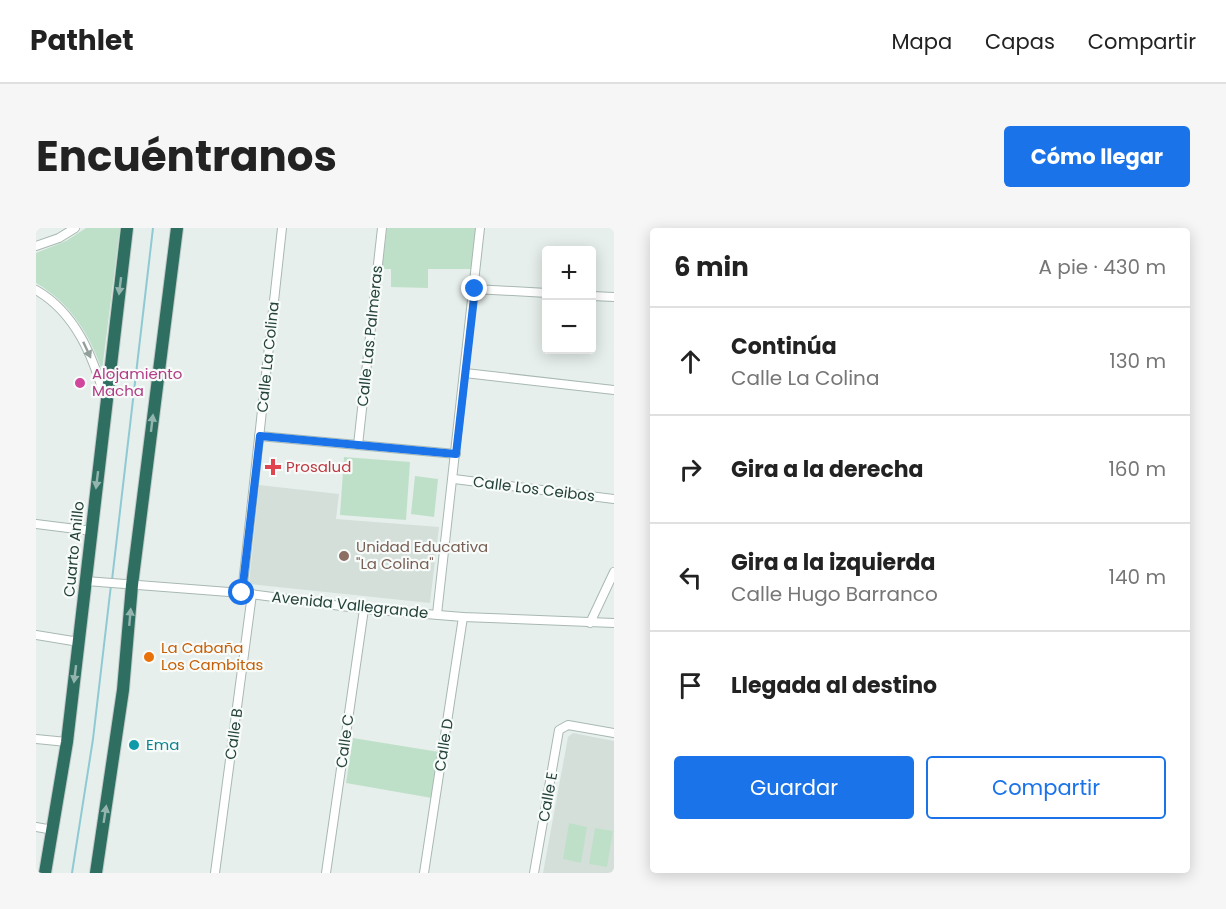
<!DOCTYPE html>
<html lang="es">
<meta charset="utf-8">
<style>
body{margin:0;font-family:Poppins,sans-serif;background:#f6f6f6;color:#222}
.controls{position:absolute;right:18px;top:18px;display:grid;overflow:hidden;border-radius:6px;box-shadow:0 3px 15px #0003}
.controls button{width:54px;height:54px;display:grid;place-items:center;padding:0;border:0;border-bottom:2px solid #e0e0e0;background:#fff;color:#222;font:30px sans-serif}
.stop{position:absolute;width:18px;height:18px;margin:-14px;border:4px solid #1a73e8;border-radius:50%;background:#fff}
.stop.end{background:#1a73e8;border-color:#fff;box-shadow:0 2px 6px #0008}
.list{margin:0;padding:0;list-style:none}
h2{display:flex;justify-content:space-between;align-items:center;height:78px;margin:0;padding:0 24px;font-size:26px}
h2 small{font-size:20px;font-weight:400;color:#767676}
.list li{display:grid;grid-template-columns:39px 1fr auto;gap:18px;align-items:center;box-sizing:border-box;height:108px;padding:0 24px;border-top:2px solid #e0e0e0}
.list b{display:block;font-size:22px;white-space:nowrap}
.list p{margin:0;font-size:20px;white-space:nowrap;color:#767676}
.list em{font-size:20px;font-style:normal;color:#767676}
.actions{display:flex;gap:12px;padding:18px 24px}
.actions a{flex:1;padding:14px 0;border:2px solid #1a73e8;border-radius:6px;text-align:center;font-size:21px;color:#1a73e8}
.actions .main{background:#1a73e8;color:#fff}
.icon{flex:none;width:33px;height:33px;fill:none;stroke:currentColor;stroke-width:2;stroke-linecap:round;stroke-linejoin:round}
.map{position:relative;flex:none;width:578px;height:645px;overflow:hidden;border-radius:6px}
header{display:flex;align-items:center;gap:36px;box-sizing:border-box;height:84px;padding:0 30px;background:#fff;border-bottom:2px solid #e0e0e0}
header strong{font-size:28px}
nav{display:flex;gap:33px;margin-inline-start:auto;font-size:21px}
.intro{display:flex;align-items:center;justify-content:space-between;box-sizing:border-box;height:144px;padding:0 36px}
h1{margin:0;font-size:42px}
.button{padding:15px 27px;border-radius:6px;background:#1a73e8;color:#fff;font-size:21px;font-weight:700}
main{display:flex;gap:36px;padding:0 36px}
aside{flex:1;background:#fff;border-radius:6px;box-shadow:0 3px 15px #0003}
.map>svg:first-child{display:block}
.built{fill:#d4dfda}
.green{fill:#bfe0c8}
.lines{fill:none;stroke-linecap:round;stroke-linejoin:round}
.stream{stroke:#8ec9d4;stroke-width:2}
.minor-casing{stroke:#a8b8b2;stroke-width:10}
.highway-casing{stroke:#c2cac8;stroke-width:14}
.minor{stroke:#fff;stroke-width:8}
.highway{stroke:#2f6f62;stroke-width:12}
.oneway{fill:#93b5ae}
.oneway2{fill:#92a09c}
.route{stroke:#1a73e8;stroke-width:8}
.hotel-dot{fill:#d1479c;stroke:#f7fbf9;stroke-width:2}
.health-dot{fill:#e0444e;stroke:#f7fbf9;stroke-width:2}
.education-dot{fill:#8d6e63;stroke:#f7fbf9;stroke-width:2}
.food-dot{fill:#e8710a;stroke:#f7fbf9;stroke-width:2}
.culture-dot{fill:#0f9aa8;stroke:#f7fbf9;stroke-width:2}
.labels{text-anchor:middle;stroke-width:4.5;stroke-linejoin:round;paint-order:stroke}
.street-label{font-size:15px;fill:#24423a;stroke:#f7fbf9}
.hotel-label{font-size:15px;fill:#b23c85;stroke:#f7fbf9;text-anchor:start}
.health-label{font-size:15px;fill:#be3a42;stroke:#f7fbf9;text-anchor:start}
.education-label{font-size:15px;fill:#785e54;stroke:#f7fbf9;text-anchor:start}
.food-label{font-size:15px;fill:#c56008;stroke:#f7fbf9;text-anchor:start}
.culture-label{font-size:15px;fill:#0d838f;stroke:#f7fbf9;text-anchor:start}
</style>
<header>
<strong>Pathlet</strong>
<nav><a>Mapa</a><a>Capas</a><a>Compartir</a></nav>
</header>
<div class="intro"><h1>Encuéntranos</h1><a class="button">Cómo llegar</a></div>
<main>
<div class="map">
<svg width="578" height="645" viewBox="0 0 578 645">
<rect width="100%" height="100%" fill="#e6efeb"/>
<g class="built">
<polygon points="223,257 303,266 300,291 403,299 394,375 213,356"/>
<polygon points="537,505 578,513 578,645 507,645 532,509"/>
</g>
<g class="green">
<path d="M50,0h34l-18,142c-13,-37 -32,-67 -66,-87v-30l30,-12z"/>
<polygon points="351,0 441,0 437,41 392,41 392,60 355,59 355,41 346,41"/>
<polygon points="308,229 374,234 370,292 304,287"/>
<polygon points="379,248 402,251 398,289 375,286"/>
<polygon points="317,510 403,524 396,570 310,555"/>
<polygon points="533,595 551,599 545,635 527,631"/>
<polygon points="559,600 577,603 571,639 553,636"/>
</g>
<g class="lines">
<g class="stream">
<polyline points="76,352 117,0"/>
<polyline points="36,645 57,511 75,357"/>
</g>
<defs>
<g id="minor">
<polyline points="0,18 23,10 39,0"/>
<polyline points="439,61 511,65"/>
<path d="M0,62c40,23 57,67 69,108"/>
<polyline points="556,68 578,69"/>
<polyline points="429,145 578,162"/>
<polyline points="223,208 420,226"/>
<polyline points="322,217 346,0"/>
<polyline points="418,251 578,271"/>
<polyline points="0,296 56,303"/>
<polyline points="50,353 206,365 328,381 427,389 578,395"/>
<polyline points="206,365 246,0"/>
<polyline points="401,386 444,0"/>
<polyline points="554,395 578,344"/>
<polyline points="0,407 43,414"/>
<polyline points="0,511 31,514"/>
<polyline points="0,599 17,602"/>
<polyline points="179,645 216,366"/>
<polyline points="290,645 328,381"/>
<polyline points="388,645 427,389"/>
<polyline points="498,645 523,502 532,497 578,505"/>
</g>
<g id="highway">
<polyline points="9,645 31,514 91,0"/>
<polyline points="60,645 87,462 96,357 141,0"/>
</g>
</defs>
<use href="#minor" class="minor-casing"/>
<use href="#highway" class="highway-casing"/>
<use href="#minor" class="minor"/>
<use href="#highway" class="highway"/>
</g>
<defs><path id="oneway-solid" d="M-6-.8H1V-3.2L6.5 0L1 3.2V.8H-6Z" transform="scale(1.5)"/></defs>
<g class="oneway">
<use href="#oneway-solid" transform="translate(84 58) rotate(97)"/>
<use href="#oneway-solid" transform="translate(116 195) rotate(-83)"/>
<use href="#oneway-solid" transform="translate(61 252) rotate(97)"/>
<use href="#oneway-solid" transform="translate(94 389) rotate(-85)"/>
<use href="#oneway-solid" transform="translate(39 446) rotate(97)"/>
<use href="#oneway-solid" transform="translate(69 586) rotate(-81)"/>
</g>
<use class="oneway2" href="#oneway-solid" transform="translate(51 122) rotate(65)"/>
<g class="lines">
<polyline class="route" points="206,365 224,208 420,226 439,61"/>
</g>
<circle class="hotel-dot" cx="44" cy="155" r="6"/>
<path class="health-dot" d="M234 230h6v6h6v6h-6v6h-6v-6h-6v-6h6z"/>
<circle class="education-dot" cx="308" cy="328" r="6"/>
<circle class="food-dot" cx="113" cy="429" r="6"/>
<circle class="culture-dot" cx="98" cy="517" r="6"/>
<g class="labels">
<g class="street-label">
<text transform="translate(334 108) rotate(-84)" y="5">Calle Las Palmeras</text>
<text transform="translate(232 129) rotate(-84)" y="5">Calle La Colina</text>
<text transform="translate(498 261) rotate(7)" y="5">Calle Los Ceibos</text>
<text transform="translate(38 321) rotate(-84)" y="5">Cuarto Anillo</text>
<text transform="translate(314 377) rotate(6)" y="5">Avenida Vallegrande</text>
<text transform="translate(198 506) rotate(-82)" y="5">Calle B</text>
<text transform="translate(309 513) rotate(-82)" y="5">Calle C</text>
<text transform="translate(408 517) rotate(-81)" y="5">Calle D</text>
<text transform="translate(512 569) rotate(-80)" y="5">Calle E</text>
</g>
<g class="hotel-label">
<text x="56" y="151">Alojamiento<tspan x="56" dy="17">Macha</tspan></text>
</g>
<g class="health-label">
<text x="250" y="244">Prosalud</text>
</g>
<g class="education-label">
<text x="320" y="324">Unidad Educativa<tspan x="320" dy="17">"La Colina"</tspan></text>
</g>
<g class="food-label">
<text x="125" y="425">La Cabaña<tspan x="125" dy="17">Los Cambitas</tspan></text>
</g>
<g class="culture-label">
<text x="110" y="522">Ema</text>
</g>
</g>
</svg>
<div class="controls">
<button>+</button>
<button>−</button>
</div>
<div class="stop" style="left:206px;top:365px"></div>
<div class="stop end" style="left:439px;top:61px"></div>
</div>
<aside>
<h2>6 min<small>A pie · 430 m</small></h2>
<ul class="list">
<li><svg class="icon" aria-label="ahead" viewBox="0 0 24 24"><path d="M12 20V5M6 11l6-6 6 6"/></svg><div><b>Continúa</b><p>Calle La Colina</p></div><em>130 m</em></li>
<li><svg class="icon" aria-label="right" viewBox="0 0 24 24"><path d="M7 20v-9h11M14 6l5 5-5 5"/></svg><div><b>Gira a la derecha</b></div><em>160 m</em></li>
<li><svg class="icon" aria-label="left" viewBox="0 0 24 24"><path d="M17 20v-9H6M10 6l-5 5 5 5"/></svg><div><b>Gira a la izquierda</b><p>Calle Hugo Barranco</p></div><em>140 m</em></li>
<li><svg class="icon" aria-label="arrive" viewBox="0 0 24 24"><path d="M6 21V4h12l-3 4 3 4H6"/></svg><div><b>Llegada al destino</b></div></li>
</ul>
<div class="actions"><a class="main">Guardar</a><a>Compartir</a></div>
</aside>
</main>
